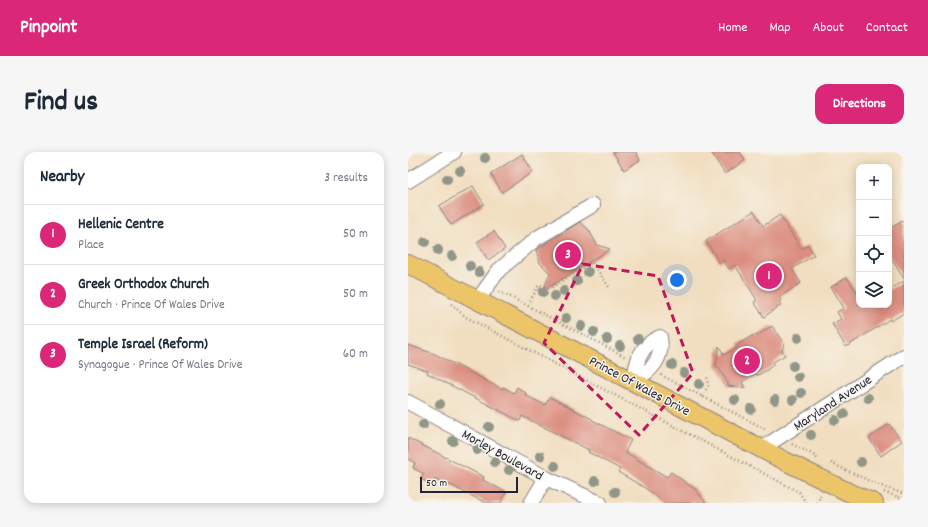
<!DOCTYPE html>
<meta charset="utf-8">
<style>
body{margin:0;font-family:Dekko,sans-serif;background:#f6f6f7;color:#1f2937}
.controls{position:absolute;right:12px;top:12px;display:grid;overflow:hidden;border-radius:8px;box-shadow:0 2px 10px #0003}
.controls button{width:36px;height:36px;display:grid;place-items:center;padding:0;border:0;border-bottom:1px solid #e0e1e3;background:#fff;color:#1f2937;font:20px sans-serif}
.scale{position:absolute;left:12px;bottom:10px;width:98px;box-sizing:border-box;padding-left:4px;border:2px solid #22223b;border-top:0;font-size:11px;line-height:14px;white-space:nowrap;color:#22223b;-webkit-text-stroke:3px #f7f3e8;paint-order:stroke}
.you{position:absolute;left:269px;top:128px;width:14px;height:14px;margin:-10px;border:3px solid #fff;border-radius:50%;background:#1a73e8;box-shadow:0 0 0 6px #1a73e833}
.badge{display:grid;place-items:center;width:26px;height:26px;border-radius:50%;background:#db2777;color:#fff;font-size:13px;font-weight:700}
.pin{position:absolute;translate:-50% -50%;border:2px solid #fff;box-shadow:0 1px 4px #0006}
.list{margin:0;padding:0;list-style:none}
h2{display:flex;justify-content:space-between;align-items:center;height:52px;margin:0;padding:0 16px;font-size:17px}
h2 small{font-size:13px;font-weight:400;color:#747a83}
.list li{display:grid;grid-template-columns:26px 1fr auto;gap:12px;align-items:center;box-sizing:border-box;height:60px;padding:0 16px;border-top:1px solid #e0e1e3}
.list b{display:block;font-size:15px;white-space:nowrap}
.list p{margin:0;font-size:13px;white-space:nowrap;color:#747a83}
.list em{font-size:13px;font-style:normal;color:#747a83}
.icon{flex:none;width:22px;height:22px;fill:none;stroke:currentColor;stroke-width:2;stroke-linecap:round;stroke-linejoin:round}
.map{position:relative;flex:none;width:496px;height:351px;overflow:hidden;border-radius:12px}
header{display:flex;align-items:center;gap:24px;box-sizing:border-box;height:56px;padding:0 20px;background:#db2777;color:#fff}
header strong{font-size:19px}
nav{display:flex;gap:22px;margin-inline-start:auto;font-size:14px}
.intro{display:flex;align-items:center;justify-content:space-between;box-sizing:border-box;height:96px;padding:0 24px}
h1{margin:0;font-size:28px}
.button{padding:10px 18px;border-radius:12px;background:#db2777;color:#fff;font-size:14px;font-weight:700}
main{display:flex;gap:24px;padding:0 24px}
aside{flex:1;background:#fff;border-radius:12px;box-shadow:0 2px 10px #0003}
.map>svg:first-child{display:block}
.building{fill:#db8e80}
.lines{fill:none;stroke-linecap:round;stroke-linejoin:round}
.minor-casing{stroke:#8a807e;stroke-width:16}
.major-casing{stroke:#8a807e;stroke-width:20}
.path{stroke:#8a807e;stroke-width:2.5;stroke-dasharray:1 3;stroke-linecap:butt}
.minor{stroke:#fff;stroke-width:14}
.major{stroke:#edc569;stroke-width:18}
.tree{fill:#909688}
.marked{fill:none;stroke:#c2185b;stroke-width:3;stroke-dasharray:8 5;stroke-linejoin:round}
.labels{text-anchor:middle;stroke-width:3;stroke-linejoin:round;paint-order:stroke}
.street-label{font-size:14px;fill:#22223b;stroke:#f7f3e8}
</style>
<header>
<strong>Pinpoint</strong>
<nav><a>Home</a><a>Map</a><a>About</a><a>Contact</a></nav>
</header>
<div class="intro"><h1>Find us</h1><a class="button">Directions</a></div>
<main>
<aside>
<h2>Nearby<small>3 results</small></h2>
<ul class="list">
<li><span class="badge">1</span><div><b>Hellenic Centre</b><p>Place</p></div><em>50 m</em></li>
<li><span class="badge">2</span><div><b>Greek Orthodox Church</b><p>Church · Prince Of Wales Drive</p></div><em>50 m</em></li>
<li><span class="badge">3</span><div><b>Temple Israel (Reform)</b><p>Synagogue · Prince Of Wales Drive</p></div><em>60 m</em></li>
</ul>
</aside>
<div class="map">
<svg width="496" height="351" viewBox="0 0 496 351">
<rect width="100%" height="100%" fill="#f7f3e8"/>
<filter id="ink" filterUnits="userSpaceOnUse"><feTurbulence type="fractalNoise" baseFrequency=".025" numOctaves="2"/><feDisplacementMap in="SourceGraphic" scale="8" xChannelSelector="R" yChannelSelector="G"/><feConvolveMatrix kernelMatrix="1 2 1 2 8 2 1 2 1" color-interpolation-filters="sRGB"/></filter>
<filter id="wash" filterUnits="userSpaceOnUse"><feTurbulence type="fractalNoise" baseFrequency=".012" numOctaves="4" result="noise"/><feDisplacementMap in="SourceGraphic" scale="16" xChannelSelector="R" yChannelSelector="G"/><feGaussianBlur stdDeviation="0.9" result="paint"/><feColorMatrix in="noise" values="0 0 0 0 0 0 0 0 0 0 0 0 0 0 0 0 0 1.4 0 .05"/><feComposite in="paint" operator="in"/></filter>
<g filter="url(#wash)">
<rect width="100%" height="100%" fill="#f1dec0"/>
<g id="blocks">
<g class="building">
<polygon points="205,0 228,0 232,8 216,18"/>
<polygon points="303,0 332,0 337,8 317,22"/>
<polygon points="114,2 125,20 94,40 83,22"/>
<polygon points="65,34 76,52 43,73 31,54"/>
<polygon points="346,59 355,74 372,63 393,97 400,93 406,103 384,117 393,131 371,145 373,148 371,150 373,153 356,165 346,150 349,148 327,113 321,117 315,108 311,110 298,89"/>
<polygon points="496,68 496,127 481,103 481,77"/>
<polygon points="172,70 181,78 189,93 202,97 135,139 142,121 132,111 128,98"/>
<polygon points="86,79 97,97 80,108 69,90"/>
<polygon points="439,125 451,144 451,153 481,153 481,138 496,129 496,161 483,169 482,167 438,195 424,172 433,167 429,160 436,156 423,135"/>
<polygon points="364,174 376,192 374,199 377,203 365,210 365,213 359,218 350,223 347,222 334,230 337,236 320,234 320,231 310,215 308,214 311,194 316,203 330,195 330,192 346,183 348,184"/>
<polygon points="0,193 27,202 94,237 95,235 106,241 109,235 118,241 117,243 137,253 142,245 184,267 184,268 223,288 217,300 259,325 263,320 288,338 298,351 257,351 237,336 210,320 212,317 180,300 181,298 114,264 112,269 106,266 19,221 20,219 0,212"/>
<polygon points="481,272 494,289 473,304 461,286"/>
<polygon points="0,286 76,325 75,328 98,340 93,351 78,351 34,329 33,331 27,327 24,333 13,327 16,322 5,316 7,311 0,307"/>
</g>
</g>
</g>
<g filter="url(#ink)">
<use href="#blocks" fill-opacity="0" stroke="#8a807e" stroke-width="1"/>
<g class="lines">
<defs>
<g id="minor">
<polyline points="0,29 46,0"/>
<polyline points="69,149 91,118 129,86 185,53"/>
<path d="M252,185c4,22 -9,34 -26,44 2,-19 6,-36 26,-44z"/>
<polyline points="0,250 138,326 192,351"/>
<polyline points="353,297 496,204"/>
<polyline points="123,351 138,326"/>
</g>
<polyline id="major" points="0,112 377,309 440,340 466,351"/>
</defs>
<use href="#minor" class="minor-casing"/>
<use href="#major" class="major-casing"/>
<g class="path">
<polyline points="91,140 99,143 218,205"/>
<polyline points="122,149 131,133 141,136 144,135 184,110 201,135"/>
<polyline points="43,152 58,165 391,340 398,351"/>
<polyline points="253,223 359,278"/>
<polyline points="294,245 300,234 299,223"/>
<polyline points="384,292 404,302 411,308"/>
<polyline points="423,311 468,332 496,342"/>
<polyline points="476,340 496,347"/>
<polyline points="409,351 413,343"/>
</g>
<use href="#minor" class="minor"/>
<use href="#major" class="major"/>
</g>
<g class="tree">
<circle cx="77" cy="6" r="5"/>
<circle cx="52" cy="19" r="5"/>
<circle cx="39" cy="27" r="5"/>
<circle cx="17" cy="90" r="5"/>
<circle cx="30" cy="98" r="5"/>
<circle cx="44" cy="104" r="5"/>
<circle cx="62" cy="114" r="5"/>
<circle cx="71" cy="120" r="5"/>
<circle cx="180" cy="120" r="5"/>
<circle cx="169" cy="129" r="5"/>
<circle cx="156" cy="139" r="5"/>
<circle cx="135" cy="140" r="5"/>
<circle cx="147" cy="144" r="5"/>
<circle cx="158" cy="166" r="5"/>
<circle cx="173" cy="174" r="5"/>
<circle cx="186" cy="180" r="5"/>
<circle cx="390" cy="186" r="5"/>
<circle cx="199" cy="187" r="5"/>
<circle cx="230" cy="187" r="5"/>
<circle cx="212" cy="194" r="5"/>
<circle cx="264" cy="213" r="5"/>
<circle cx="385" cy="214" r="5"/>
<circle cx="276" cy="221" r="5"/>
<circle cx="390" cy="225" r="5"/>
<circle cx="291" cy="232" r="5"/>
<circle cx="393" cy="241" r="5"/>
<circle cx="460" cy="246" r="5"/>
<circle cx="327" cy="248" r="5"/>
<circle cx="367" cy="248" r="5"/>
<circle cx="385" cy="248" r="5"/>
<circle cx="32" cy="252" r="5"/>
<circle cx="343" cy="257" r="5"/>
<circle cx="436" cy="262" r="5"/>
<circle cx="427" cy="268" r="5"/>
<circle cx="15" cy="273" r="5"/>
<circle cx="81" cy="275" r="5"/>
<circle cx="403" cy="283" r="5"/>
<circle cx="45" cy="289" r="5"/>
<circle cx="69" cy="298" r="5"/>
<circle cx="132" cy="304" r="5"/>
<circle cx="87" cy="310" r="5"/>
<circle cx="453" cy="310" r="5"/>
<circle cx="147" cy="314" r="5"/>
<circle cx="101" cy="318" r="5"/>
<circle cx="187" cy="329" r="5"/>
<circle cx="207" cy="340" r="5"/>
</g>
</g>
<path class="marked" d="M175,112l75,12 35,97 -54,62 -95,-92z"/>
<g class="labels">
<g class="street-label">
<text transform="translate(232 233) rotate(28)" y="5">Prince Of Wales Drive</text>
<text transform="translate(424 250) rotate(-33)" y="5">Maryland Avenue</text>
<text transform="translate(95 302) rotate(29)" y="5">Morley Boulevard</text>
</g>
</g>
</svg>
<div class="controls">
<button>+</button>
<button>−</button>
<button><svg class="icon" aria-label="locate" viewBox="0 0 24 24"><circle cx="12" cy="12" r="6"/><path d="M12 2v4M12 18v4M2 12h4M18 12h4"/></svg></button>
<button><svg class="icon" aria-label="layers" viewBox="0 0 24 24"><path d="M12 4l9 5-9 5-9-5zM3 14l9 5 9-5"/></svg></button>
</div>
<div class="scale">50 m</div>
<div class="you"></div>
<div class="pin badge" style="left:361px;top:124px">1</div>
<div class="pin badge" style="left:339px;top:209px">2</div>
<div class="pin badge" style="left:160px;top:103px">3</div>
</div>
</main>
